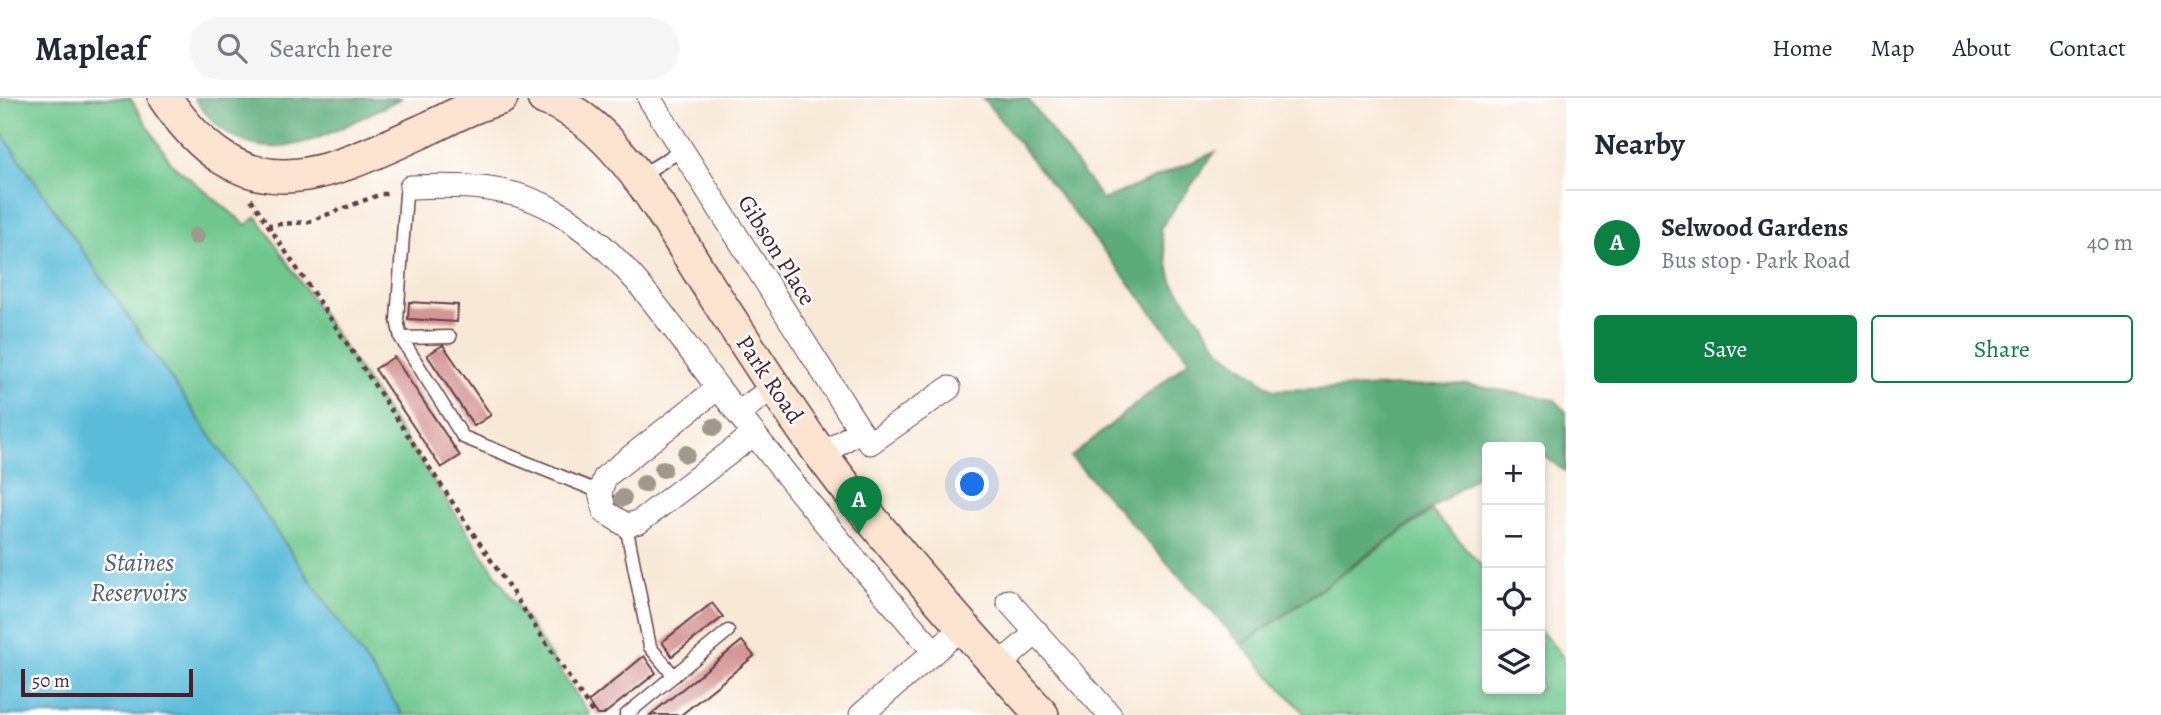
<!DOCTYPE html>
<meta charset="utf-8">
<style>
body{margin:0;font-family:Alegreya,serif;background:#f6f6f7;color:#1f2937}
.controls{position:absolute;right:21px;bottom:21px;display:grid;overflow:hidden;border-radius:7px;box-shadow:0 4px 10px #0003}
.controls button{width:63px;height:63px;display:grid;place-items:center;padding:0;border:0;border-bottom:2px solid #e0e1e3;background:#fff;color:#1f2937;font:35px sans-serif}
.scale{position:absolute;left:21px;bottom:18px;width:172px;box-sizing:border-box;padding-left:7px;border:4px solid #4a1f2b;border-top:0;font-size:19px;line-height:24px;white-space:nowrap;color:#4a1f2b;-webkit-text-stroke:5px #fff;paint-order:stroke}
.you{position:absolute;left:973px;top:387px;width:24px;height:24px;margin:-18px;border:5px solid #fff;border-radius:50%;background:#1a73e8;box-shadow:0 0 0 10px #1a73e833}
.badge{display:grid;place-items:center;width:46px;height:46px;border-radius:50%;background:#0b8043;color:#fff;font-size:23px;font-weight:700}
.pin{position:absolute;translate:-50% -58px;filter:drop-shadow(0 2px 4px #0008)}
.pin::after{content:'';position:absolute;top:37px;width:24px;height:21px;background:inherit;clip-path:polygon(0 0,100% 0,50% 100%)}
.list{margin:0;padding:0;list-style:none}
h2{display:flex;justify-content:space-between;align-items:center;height:91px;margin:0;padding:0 28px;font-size:30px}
h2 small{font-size:23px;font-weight:400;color:#747a83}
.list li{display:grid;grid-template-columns:46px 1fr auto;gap:21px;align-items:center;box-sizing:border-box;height:105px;padding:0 28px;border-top:2px solid #e0e1e3}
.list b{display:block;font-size:26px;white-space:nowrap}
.list p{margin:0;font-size:23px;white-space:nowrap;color:#747a83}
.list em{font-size:23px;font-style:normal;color:#747a83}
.actions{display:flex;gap:14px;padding:21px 28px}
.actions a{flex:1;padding:16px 0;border:2px solid #0b8043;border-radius:7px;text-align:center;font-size:24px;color:#0b8043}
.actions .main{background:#0b8043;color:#fff}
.icon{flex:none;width:38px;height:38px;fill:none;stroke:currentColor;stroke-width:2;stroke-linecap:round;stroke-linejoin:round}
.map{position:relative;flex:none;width:1566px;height:617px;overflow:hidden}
header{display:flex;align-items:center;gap:42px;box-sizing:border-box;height:98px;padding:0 35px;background:#fff;border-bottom:2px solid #e0e1e3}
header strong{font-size:33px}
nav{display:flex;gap:38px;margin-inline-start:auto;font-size:24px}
.search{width:490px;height:63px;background:#f6f6f7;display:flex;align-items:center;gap:18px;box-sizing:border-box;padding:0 24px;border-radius:38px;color:#747a83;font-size:26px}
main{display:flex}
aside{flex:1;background:#fff}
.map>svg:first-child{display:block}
.green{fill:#6fc78e;stroke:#5c735c;stroke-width:2}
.forest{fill:#5bac79;stroke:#526652;stroke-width:2}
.water{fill:#5abcd9;stroke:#526e82;stroke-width:2}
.building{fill:#d49795}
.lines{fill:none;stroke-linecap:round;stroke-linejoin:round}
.lane-casing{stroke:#643d45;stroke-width:15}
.street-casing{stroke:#643d45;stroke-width:25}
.secondary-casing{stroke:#643d45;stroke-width:36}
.path{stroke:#643d45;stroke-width:4.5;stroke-dasharray:5 5;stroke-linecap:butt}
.lane{stroke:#fff;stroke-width:12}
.street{stroke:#fff;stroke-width:23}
.secondary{stroke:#fde4d1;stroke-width:33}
.tree{fill:#9f9a8c}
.labels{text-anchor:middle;stroke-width:5;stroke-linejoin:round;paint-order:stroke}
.street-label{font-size:24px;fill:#4a1f2b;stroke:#fff}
.water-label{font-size:26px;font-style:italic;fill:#505e71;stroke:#fff}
</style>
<header>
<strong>Mapleaf</strong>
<div class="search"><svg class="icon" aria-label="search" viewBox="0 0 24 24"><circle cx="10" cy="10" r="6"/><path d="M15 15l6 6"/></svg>Search here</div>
<nav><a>Home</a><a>Map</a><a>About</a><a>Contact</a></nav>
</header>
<main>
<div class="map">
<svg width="1566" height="617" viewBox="0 0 1566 617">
<rect width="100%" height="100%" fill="#fff"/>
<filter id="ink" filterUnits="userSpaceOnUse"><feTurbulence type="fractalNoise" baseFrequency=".0143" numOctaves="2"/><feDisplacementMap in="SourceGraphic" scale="14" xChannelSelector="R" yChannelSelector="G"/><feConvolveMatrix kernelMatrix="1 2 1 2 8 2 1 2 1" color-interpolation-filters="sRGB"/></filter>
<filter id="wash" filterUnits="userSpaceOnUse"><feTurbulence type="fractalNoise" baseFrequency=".00686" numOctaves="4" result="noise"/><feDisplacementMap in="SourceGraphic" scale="28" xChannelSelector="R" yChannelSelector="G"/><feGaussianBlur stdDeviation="1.57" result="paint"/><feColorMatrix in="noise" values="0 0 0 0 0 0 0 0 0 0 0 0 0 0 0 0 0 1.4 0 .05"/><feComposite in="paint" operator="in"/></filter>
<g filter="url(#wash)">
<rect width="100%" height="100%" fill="#f8e9d7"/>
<g class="green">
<polygon points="0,0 130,0 171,65 246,127 257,119 590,617 403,617 0,33"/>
<polygon points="1432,413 1487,474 1487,591 1540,591 1540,532 1566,562 1566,617 1306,617 1242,547"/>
</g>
<g class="forest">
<path d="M194,0h208c-76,36 -146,90 -208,0z"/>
<polygon points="983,0 1027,0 1103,102 1215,54 1160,131 1172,183 1221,253 1274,292 1465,286 1555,302 1566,314 1566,374 1540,355 1540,349 1531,349 1524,344 1517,349 1487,349 1487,371 1242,547 1071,359 1190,262"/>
</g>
<polygon class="water" points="0,33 403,617 0,617"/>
<g id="blocks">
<g class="building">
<polygon points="409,204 458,207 457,224 408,221"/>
<polygon points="443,247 491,317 474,328 427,257"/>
<polygon points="394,259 460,358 441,370 375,271"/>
<polygon points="712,505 723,519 672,558 662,544"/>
<polygon points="742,543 754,558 681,617 650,617"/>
<polygon points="644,558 656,575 603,617 597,617 588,604"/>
</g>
</g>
</g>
<g filter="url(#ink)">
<use href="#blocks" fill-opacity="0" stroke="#643d45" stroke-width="2"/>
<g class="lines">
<defs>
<g id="lane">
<polyline points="638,79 682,52"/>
<polyline points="450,239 401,240 463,339 600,394"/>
<polyline points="401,240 397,222 406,96 411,89"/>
<polyline points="626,427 650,549 674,578"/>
<polyline points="626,617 728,533"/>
</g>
<g id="street">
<polyline points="649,0 860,332"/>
<path d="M411,89c52,-2 102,-2 148,26 68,41 112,114 160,176 69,89 140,178 215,262"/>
<polyline points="718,290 605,379 600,394 605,414 626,427 639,424 754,336"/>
<polyline points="738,315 774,289"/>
<polyline points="822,357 860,332 870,345 949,290"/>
<polyline points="1008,503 1110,617"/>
<polyline points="998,568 1037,534"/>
<polyline points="861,617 963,529"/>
</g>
<g id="secondary">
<path d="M165,0c81,119 157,79 266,29 23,-11 45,-23 70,-29"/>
<path d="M544,0c74,24 126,129 167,192 37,56 72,113 112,167 68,91 143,174 219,258"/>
</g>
</defs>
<use href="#lane" class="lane-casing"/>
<use href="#street" class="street-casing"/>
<use href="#secondary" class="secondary-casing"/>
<g class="path">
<polyline points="251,101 268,127 308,124 381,96 391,96"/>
<polyline points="268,127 594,617"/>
</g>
<use href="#lane" class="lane"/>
<use href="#street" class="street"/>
<use href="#secondary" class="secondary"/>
</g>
<g class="tree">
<circle cx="196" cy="138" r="9"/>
<circle cx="714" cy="329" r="9"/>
<circle cx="686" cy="356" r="9"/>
<circle cx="663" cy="371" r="9"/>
<circle cx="644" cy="386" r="9"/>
<circle cx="623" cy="400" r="9"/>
</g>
</g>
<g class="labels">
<g class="street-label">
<text transform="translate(777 152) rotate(58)" y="8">Gibson Place</text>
<text transform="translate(770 281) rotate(56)" y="8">Park Road</text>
</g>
<g class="water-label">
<text x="139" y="473">Staines<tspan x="139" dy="30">Reservoirs</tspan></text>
</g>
</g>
</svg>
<div class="controls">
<button>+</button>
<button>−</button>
<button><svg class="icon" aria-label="locate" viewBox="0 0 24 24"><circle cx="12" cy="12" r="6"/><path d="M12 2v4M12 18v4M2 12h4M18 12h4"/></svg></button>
<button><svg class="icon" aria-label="layers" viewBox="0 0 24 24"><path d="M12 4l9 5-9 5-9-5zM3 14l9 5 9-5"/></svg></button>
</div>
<div class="scale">50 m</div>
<div class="you"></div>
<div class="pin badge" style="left:859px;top:436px">A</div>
</div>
<aside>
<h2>Nearby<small></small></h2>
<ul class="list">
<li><span class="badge">A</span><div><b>Selwood Gardens</b><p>Bus stop · Park Road</p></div><em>40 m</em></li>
</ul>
<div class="actions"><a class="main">Save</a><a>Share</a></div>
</aside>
</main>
